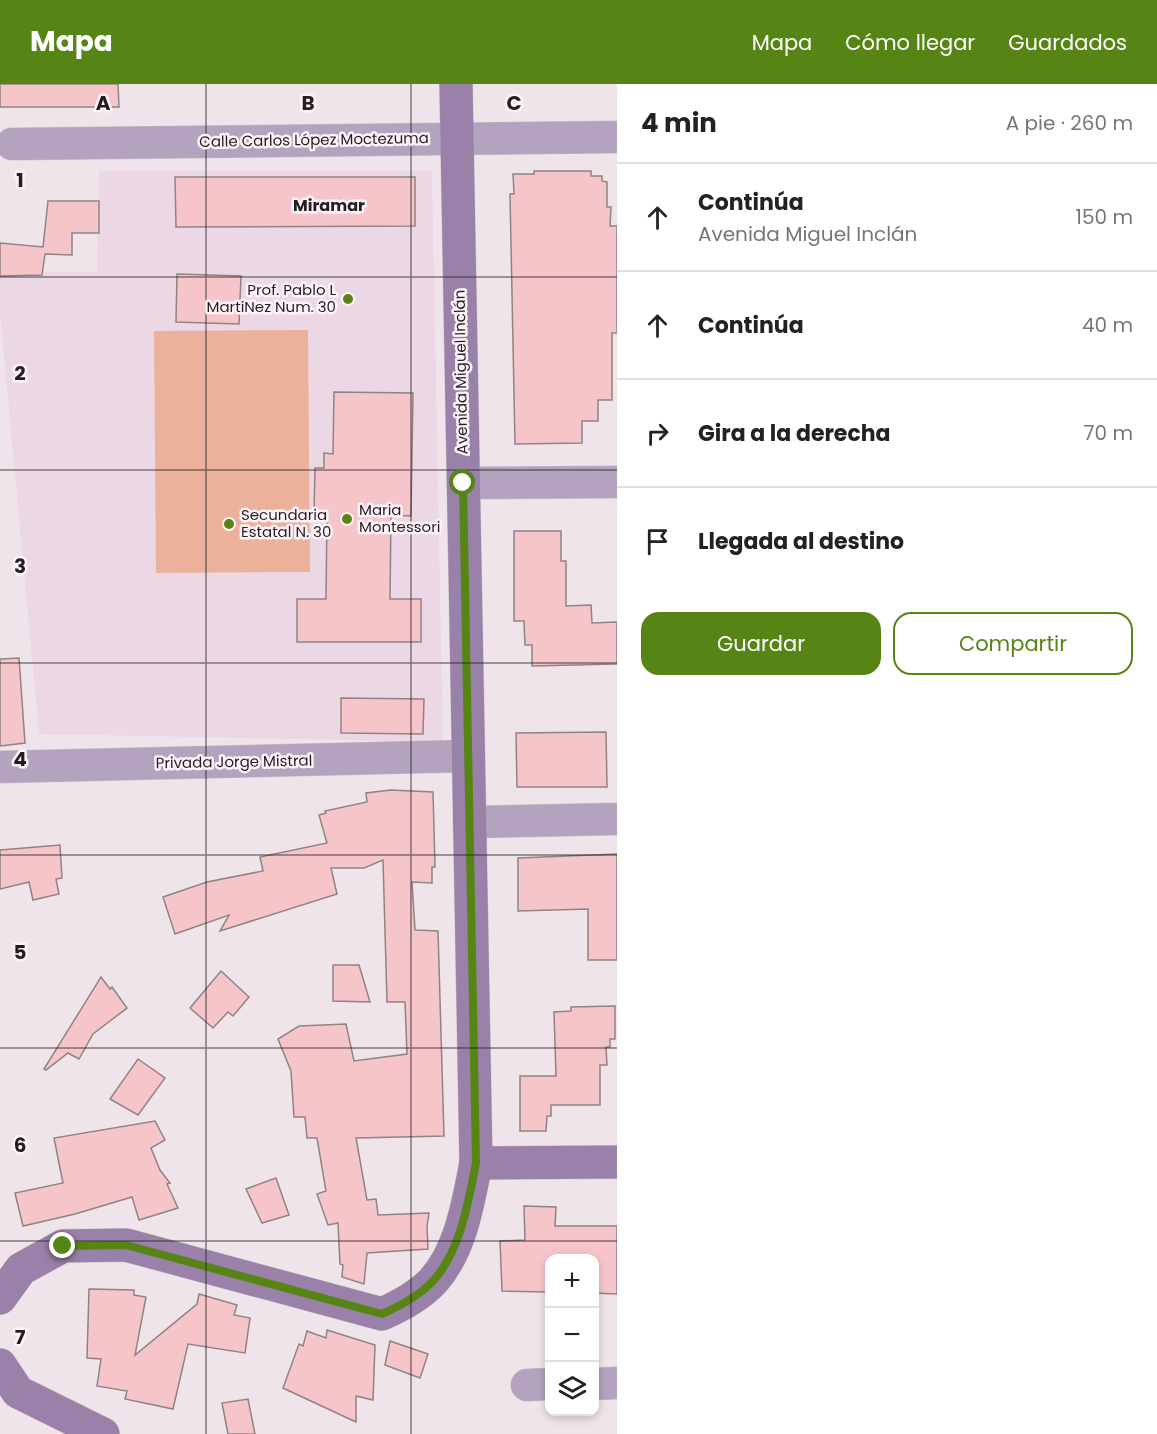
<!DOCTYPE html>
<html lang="es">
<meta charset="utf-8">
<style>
body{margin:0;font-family:Poppins,sans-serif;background:#f2f2f2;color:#222}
.controls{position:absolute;right:18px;bottom:18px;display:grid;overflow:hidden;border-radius:12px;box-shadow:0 3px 9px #0003}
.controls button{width:54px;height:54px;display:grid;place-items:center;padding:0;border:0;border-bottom:2px solid #e0e0e0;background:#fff;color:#222;font:30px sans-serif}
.stop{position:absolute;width:18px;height:18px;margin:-14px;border:4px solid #578515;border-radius:50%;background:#fff}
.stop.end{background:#578515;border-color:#fff;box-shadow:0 2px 6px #0008}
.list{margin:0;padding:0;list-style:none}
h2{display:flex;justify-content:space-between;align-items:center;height:78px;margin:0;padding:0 24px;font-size:26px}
h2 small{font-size:20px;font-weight:400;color:#767676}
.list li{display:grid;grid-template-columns:39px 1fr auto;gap:18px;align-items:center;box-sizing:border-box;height:108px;padding:0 24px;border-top:2px solid #e0e0e0}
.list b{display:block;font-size:22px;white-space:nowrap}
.list p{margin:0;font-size:20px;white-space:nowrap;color:#767676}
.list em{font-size:20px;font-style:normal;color:#767676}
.actions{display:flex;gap:12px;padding:18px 24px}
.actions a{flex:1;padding:14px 0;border:2px solid #578515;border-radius:18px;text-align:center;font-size:21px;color:#578515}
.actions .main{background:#578515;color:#fff}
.icon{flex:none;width:33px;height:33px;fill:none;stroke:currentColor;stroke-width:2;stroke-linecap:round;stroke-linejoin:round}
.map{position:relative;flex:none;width:617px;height:1350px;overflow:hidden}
header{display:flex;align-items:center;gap:36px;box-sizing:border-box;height:84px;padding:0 30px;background:#578515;color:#fff}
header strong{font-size:28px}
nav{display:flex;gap:33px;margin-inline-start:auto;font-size:21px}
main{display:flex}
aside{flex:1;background:#fff}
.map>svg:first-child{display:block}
.built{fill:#ecd8e4}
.green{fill:#ecb19b}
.building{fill:#f6c5ca;stroke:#908384;stroke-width:1.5}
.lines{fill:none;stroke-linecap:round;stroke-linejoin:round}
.street-casing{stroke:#cbc1c7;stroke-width:33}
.secondary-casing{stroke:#cbc1c7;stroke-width:34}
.street{stroke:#b3a3be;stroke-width:32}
.secondary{stroke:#9981a9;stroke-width:33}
.route{stroke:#578515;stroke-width:8}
.grid{fill:none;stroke:#231f21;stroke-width:1.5;stroke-opacity:0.55}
.poi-dot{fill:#578515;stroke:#fef2f9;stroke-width:2}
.labels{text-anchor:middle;stroke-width:5;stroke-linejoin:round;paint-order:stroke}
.street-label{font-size:15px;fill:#231f21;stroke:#fef2f9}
.poi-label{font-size:15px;fill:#231f21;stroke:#fef2f9;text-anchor:start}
.neighbourhood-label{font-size:16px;font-weight:bold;fill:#231f21;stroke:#fef2f9}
.grid-label{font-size:20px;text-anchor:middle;font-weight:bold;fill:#231f21;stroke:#fef2f9;stroke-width:5;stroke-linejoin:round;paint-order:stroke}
</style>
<header>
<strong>Mapa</strong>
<nav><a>Mapa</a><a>Cómo llegar</a><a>Guardados</a></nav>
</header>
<main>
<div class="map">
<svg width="617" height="1350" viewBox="0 0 617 1350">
<rect width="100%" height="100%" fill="#f0e4eb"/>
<polygon class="built" points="99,87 432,87 443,658 39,650 0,229 0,188 97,188"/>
<polygon class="green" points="308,246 310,488 156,489 154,247"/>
<g class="building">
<polygon points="0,0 118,0 119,23 0,23"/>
<polygon points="534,87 591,87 591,92 602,92 602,97 607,98 607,123 611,123 610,142 617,142 617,249 612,249 612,316 598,316 598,337 582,337 582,359 515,360 510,110 514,110 513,90 534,90"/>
<polygon points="175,93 415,93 415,142 176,143"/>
<polygon points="48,117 99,117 99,149 72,149 72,171 45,170 42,191 0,192 0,159 43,163"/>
<polygon points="177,190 241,192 239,240 176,238"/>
<polygon points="334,308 413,309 411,432 391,431 390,515 421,515 421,558 297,558 297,515 326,515 327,430 314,430 315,384 324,384 324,369 333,370"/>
<polygon points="514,447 561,447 561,477 566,477 566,522 591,521 592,539 617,538 617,580 532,582 532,561 525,561 524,537 514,537"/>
<polygon points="19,574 25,659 0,662 0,575"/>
<polygon points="341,614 424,615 423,650 341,649"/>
<polygon points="606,648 607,703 517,703 516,649"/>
<polygon points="391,706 433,708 435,783 432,783 432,799 412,798 415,846 438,847 444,1052 356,1054 367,1116 376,1115 378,1131 429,1129 427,1142 428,1165 367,1169 364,1200 342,1193 343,1181 340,1180 338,1139 328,1141 317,1110 326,1107 317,1054 307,1054 305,1033 294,1033 291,987 278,955 299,942 346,940 354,977 407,970 405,918 387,918 383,776 364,784 331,784 337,810 220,847 229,831 175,850 163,813 207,798 263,787 260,773 327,759 319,731 326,729 325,727 367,718 366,709"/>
<polygon points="60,761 62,794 56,795 59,810 33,816 29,798 0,805 0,766"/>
<polygon points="617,770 617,876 588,876 588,825 518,827 518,774"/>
<polygon points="333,881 359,881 370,918 333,917"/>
<polygon points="221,887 249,913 233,932 228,928 213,944 190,924"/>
<polygon points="101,893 110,905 112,903 127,924 93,950 79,975 68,969 46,986 44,985"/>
<polygon points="615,922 615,955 610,955 610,963 606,963 607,981 600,981 600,1021 551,1021 551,1032 547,1032 546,1047 520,1047 520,992 556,992 554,928 571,927 571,923"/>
<polygon points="138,975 165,994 138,1031 110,1015"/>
<polygon points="155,1037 165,1056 151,1064 160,1086 170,1099 167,1100 178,1124 139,1136 132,1113 75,1130 23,1142 15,1109 63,1099 54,1054"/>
<polygon points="276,1094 289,1131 262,1139 246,1105"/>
<polygon points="524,1122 556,1123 555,1142 617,1142 617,1210 594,1209 594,1174 549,1174 549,1208 502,1207 500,1157 525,1156"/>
<polygon points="89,1205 134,1206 134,1211 146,1213 135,1271 197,1220 199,1210 237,1221 234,1231 250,1234 245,1269 188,1260 173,1325 125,1315 127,1307 97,1302 101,1275 87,1274"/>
<polygon points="327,1246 375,1261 373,1316 356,1312 356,1338 283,1304 299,1260 303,1262 307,1247 326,1254"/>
<polygon points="390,1257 428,1270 420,1294 385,1281"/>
<polygon points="248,1315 255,1350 228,1350 222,1319"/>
</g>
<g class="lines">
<defs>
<g id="street">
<polyline points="12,60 617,53"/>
<polyline points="463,399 617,398"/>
<polyline points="0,683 467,672"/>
<polyline points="469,738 617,735"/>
<polyline points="594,1300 617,1299"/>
<polyline points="527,1301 550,1300"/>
</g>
<g id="secondary">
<polyline points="476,1079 617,1078"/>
<path d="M0,1214l21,-29 42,-23 63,-1 256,69c18,-8 37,-18 51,-33 28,-31 35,-78 43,-118l-20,-1079"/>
<polyline points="0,1281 18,1308 103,1350"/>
</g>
</defs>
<use href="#street" class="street-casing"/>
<use href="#secondary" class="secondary-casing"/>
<use href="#street" class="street"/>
<use href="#secondary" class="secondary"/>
</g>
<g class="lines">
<path class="route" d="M63,1162l63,-1 256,69c18,-8 37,-18 51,-33 28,-31 35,-78 43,-118l-13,-680"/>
</g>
<path class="grid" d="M206,0v1350M411,0v1350M0,193h617M0,386h617M0,579h617M0,771h617M0,964h617M0,1157h617"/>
<g class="poi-dot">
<circle cx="348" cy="215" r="6"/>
<circle cx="347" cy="435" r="6"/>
<circle cx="229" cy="440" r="6"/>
</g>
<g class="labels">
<g class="street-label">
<text transform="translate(314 56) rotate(-1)" y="5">Calle Carlos López Moctezuma</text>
<text transform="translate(461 288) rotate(-91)" y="5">Avenida Miguel Inclán</text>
<text transform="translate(234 678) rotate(-1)" y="5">Privada Jorge Mistral</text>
</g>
<g class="poi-label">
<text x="336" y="211" text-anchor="end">Prof. Pablo L<tspan x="336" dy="17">MartiNez Num. 30</tspan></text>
<text x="359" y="431">Maria<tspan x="359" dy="17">Montessori</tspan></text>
<text x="241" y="436">Secundaria<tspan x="241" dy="17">Estatal N. 30</tspan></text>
</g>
<g class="neighbourhood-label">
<text x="329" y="127">Miramar</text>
</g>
</g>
<g class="grid-label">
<text x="103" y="26">A</text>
<text x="308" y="26">B</text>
<text x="514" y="26">C</text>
<text x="20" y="103">1</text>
<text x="20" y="296">2</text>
<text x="20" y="489">3</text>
<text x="20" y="682">4</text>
<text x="20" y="875">5</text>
<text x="20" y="1068">6</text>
<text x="20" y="1260">7</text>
</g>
</svg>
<div class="controls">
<button>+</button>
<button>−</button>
<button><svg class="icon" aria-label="layers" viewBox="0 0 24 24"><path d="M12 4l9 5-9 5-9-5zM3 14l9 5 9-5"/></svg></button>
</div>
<div class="stop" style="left:463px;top:399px"></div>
<div class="stop end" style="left:63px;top:1162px"></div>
</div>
<aside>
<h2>4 min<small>A pie · 260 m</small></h2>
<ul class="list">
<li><svg class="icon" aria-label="ahead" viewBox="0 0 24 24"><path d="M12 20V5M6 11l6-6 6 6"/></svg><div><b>Continúa</b><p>Avenida Miguel Inclán</p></div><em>150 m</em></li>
<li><svg class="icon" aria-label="ahead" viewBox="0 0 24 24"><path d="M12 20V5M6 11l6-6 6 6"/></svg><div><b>Continúa</b></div><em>40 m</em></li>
<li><svg class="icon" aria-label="right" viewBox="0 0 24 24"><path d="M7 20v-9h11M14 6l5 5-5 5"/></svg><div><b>Gira a la derecha</b></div><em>70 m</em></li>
<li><svg class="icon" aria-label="arrive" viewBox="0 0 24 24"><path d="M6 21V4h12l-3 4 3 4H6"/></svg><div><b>Llegada al destino</b></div></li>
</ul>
<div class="actions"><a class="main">Guardar</a><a>Compartir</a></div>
</aside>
</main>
